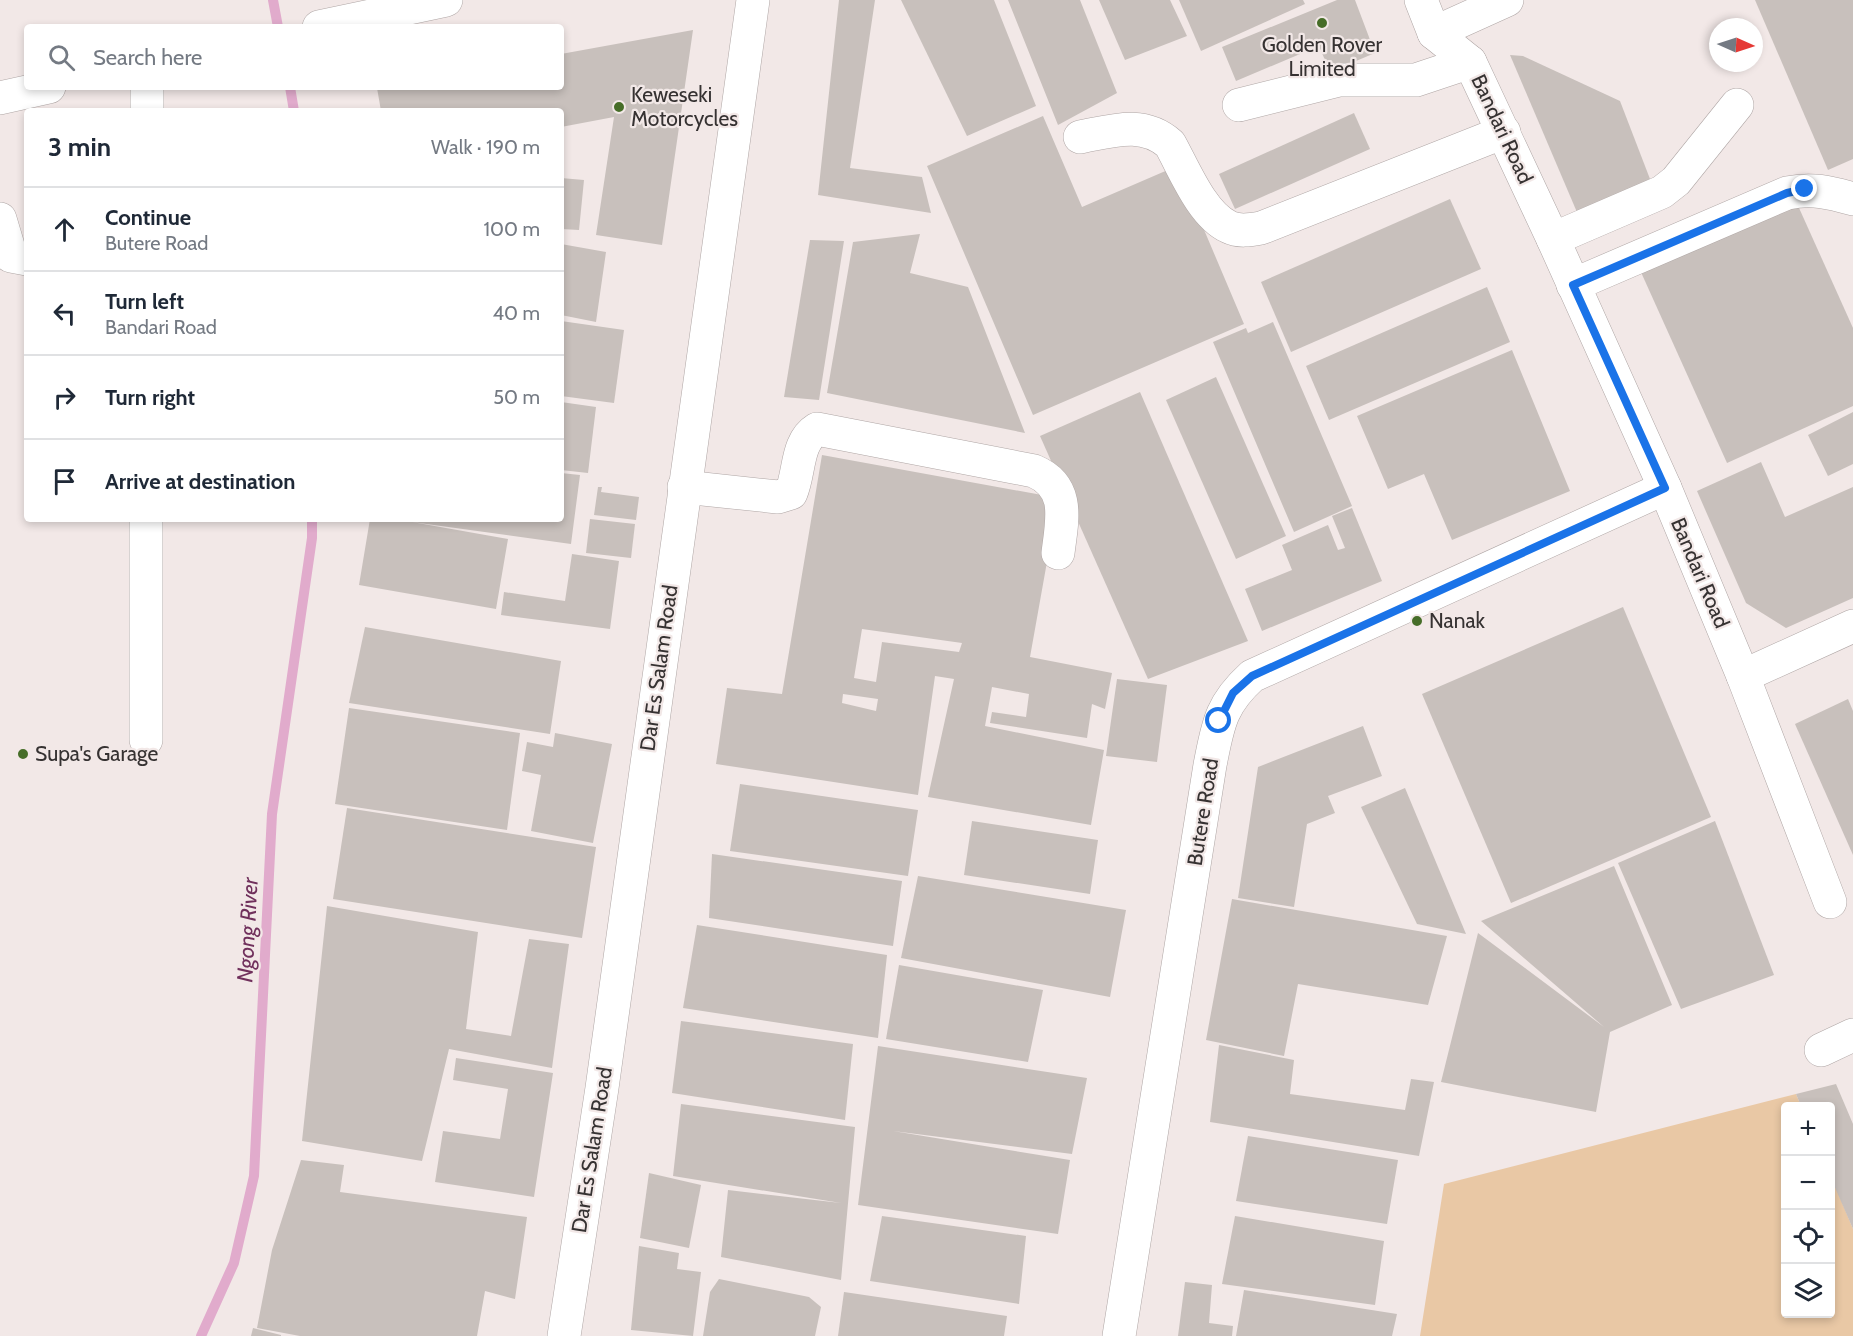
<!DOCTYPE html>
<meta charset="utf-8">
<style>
body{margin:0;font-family:Cabin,sans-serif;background:#f2f2f3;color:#1f2937}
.controls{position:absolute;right:18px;bottom:18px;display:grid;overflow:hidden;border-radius:6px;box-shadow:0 3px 9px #0003}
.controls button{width:54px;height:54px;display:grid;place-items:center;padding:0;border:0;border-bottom:2px solid #e0e1e3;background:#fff;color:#1f2937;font:30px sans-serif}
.compass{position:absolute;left:1709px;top:18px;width:54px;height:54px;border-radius:50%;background:#fff;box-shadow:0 3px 9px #0003;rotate:93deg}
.stop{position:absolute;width:18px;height:18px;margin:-14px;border:4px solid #1a73e8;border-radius:50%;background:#fff}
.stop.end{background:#1a73e8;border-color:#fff;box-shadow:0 2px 6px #0008}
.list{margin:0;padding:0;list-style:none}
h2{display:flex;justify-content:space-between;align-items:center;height:78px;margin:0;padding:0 24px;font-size:26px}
h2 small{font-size:20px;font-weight:400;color:#747a83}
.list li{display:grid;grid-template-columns:39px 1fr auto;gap:18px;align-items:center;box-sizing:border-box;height:84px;padding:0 24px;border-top:2px solid #e0e1e3}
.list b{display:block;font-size:22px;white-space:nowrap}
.list p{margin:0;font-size:20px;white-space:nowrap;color:#747a83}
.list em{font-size:20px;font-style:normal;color:#747a83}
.icon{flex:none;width:33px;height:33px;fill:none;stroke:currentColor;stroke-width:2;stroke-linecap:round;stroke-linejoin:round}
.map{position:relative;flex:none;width:1853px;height:1336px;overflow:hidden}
.search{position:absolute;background:#fff;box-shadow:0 3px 9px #0003;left:24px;top:24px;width:540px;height:66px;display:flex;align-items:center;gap:15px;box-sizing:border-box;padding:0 21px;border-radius:6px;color:#747a83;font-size:22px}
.panel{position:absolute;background:#fff;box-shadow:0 3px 9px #0003;left:24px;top:108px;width:540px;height:414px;border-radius:6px}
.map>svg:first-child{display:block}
.green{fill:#e9c8a5}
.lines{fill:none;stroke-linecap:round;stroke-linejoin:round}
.stream{stroke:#e1abcc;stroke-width:10}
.building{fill:#c8c0bc;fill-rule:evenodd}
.minor-casing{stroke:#afa6a5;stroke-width:34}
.minor{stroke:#fff;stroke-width:33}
.route{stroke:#1a73e8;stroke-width:8}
.poi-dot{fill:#466d28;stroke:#f2e8e7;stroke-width:2}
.labels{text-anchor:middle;stroke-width:4.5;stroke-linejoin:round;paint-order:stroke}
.poi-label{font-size:21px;fill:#363232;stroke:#f2e8e7;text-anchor:start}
.street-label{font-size:21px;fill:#363232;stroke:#f2e8e7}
.water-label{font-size:22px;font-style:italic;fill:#70305c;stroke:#f2e8e7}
</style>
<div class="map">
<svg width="1853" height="1336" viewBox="0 0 1853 1336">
<rect width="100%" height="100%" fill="#f2e8e7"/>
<polygon class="green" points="1796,1094 1801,1106 1786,1106 1786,1314 1830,1314 1831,1176 1853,1229 1853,1336 1420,1336 1444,1184"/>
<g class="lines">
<g class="stream">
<polyline points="273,0 278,27"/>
<polyline points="290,87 294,111"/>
<polyline points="201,1336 234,1263 254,1176 272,814 312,538 312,519"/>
</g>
</g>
<g class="building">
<polygon points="839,0 875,0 850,168 922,177 931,213 818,195"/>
<polygon points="901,0 994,0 1036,106 967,136"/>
<polygon points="1008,0 1080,0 1117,93 1058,125"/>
<polygon points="1099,0 1170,0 1187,36 1125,60"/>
<polygon points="1179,0 1303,0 1305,4 1201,51"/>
<polygon points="1337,0 1355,0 1375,53 1330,72 1319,46 1236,81 1222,47"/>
<polygon points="1755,0 1853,0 1853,159 1828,170"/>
<polygon points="693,30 662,245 596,235 614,117 561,127 561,111 381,111 377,88 561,87 561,54"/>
<polygon points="1510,55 1523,56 1620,101 1655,192 1582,224"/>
<polygon points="1354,113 1370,149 1235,209 1219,174"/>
<polygon points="1043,116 1082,207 1177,166 1244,324 1033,415 927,166"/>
<polygon points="561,178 584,180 579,230 561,229"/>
<polygon points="1450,199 1481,269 1291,352 1261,282"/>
<polygon points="1795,199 1853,328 1853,406 1727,463 1640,270"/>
<polygon points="920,234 910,273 968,287 1025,433 827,393 853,242"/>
<polygon points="810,240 844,241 819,400 784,397"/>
<polygon points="561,244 606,252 596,322 561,315"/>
<polygon points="1487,287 1510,342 1329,420 1306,366"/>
<polygon points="561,321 624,330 614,403 561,396"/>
<polygon points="1273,322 1352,506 1294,532 1213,342 1246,328 1248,333"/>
<polygon points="1512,350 1570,491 1452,540 1424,474 1388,489 1357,416"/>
<polygon points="1216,377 1286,536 1236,559 1166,400"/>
<polygon points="1140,392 1248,641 1148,679 1040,436"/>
<polygon points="561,402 596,407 588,473 561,470"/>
<polygon points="1853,412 1853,464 1828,476 1808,435"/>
<path d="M822,455l220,40 13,22 -25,140 82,16 -7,36 -13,-5 -5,34 -97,-15 2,-11 34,5 3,-23 -37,-7 -7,39 119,24 -13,75 -163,-28 26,-118 -19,-3 -17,119 -202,-31 11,-76 55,6zM862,629l100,14 -3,9 -77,-10 -6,40 -22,-4zM843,694l35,5 -2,12 -34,-8z"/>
<polygon points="1761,462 1785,517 1853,487 1853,598 1786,628 1746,603 1697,491"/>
<polygon points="561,473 580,475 571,544 412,522 508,539 496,609 359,585 370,519 561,519"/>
<polygon points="598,487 602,487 601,492 639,497 636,520 594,515"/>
<polygon points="1352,508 1382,581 1262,631 1245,589 1292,570 1282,545 1328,525 1338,550 1345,548 1332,516"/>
<polygon points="590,519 635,524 631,558 586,553"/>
<polygon points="572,554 619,561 610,629 501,615 504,592 565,601"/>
<polygon points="1623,607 1711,817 1511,903 1422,694"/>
<polygon points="365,627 561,661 550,734 349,703"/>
<polygon points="1117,679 1167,685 1157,762 1106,756"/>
<polygon points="1848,699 1853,711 1853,855 1795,724"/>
<polygon points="349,708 520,733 507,830 335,804"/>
<polygon points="1363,726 1382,776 1328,796 1335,813 1307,824 1294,907 1238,898 1258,767"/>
<polygon points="555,733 612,744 593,843 531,831 541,775 522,771 527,742 553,747"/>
<polygon points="740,784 918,810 908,876 730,851"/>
<polygon points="1405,788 1466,934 1417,924 1361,807"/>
<polygon points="347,808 596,847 582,938 333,899"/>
<polygon points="972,821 1098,840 1090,894 964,875"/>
<polygon points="1715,821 1774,975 1681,1009 1618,863"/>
<polygon points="712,854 902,881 893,946 709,918"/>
<polygon points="1614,866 1672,1005 1610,1032 1596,1112 1441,1082 1478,933 1604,1027 1481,921"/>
<polygon points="918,876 1126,910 1110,997 901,958"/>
<polygon points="1232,899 1447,936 1428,1005 1298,984 1284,1056 1206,1040"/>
<polygon points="327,906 478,932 466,1029 511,1036 529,939 569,944 552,1068 449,1049 422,1161 302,1141"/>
<polygon points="697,925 887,955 878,1038 683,1008"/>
<polygon points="899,965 1043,990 1028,1062 886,1039"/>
<polygon points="681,1021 853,1044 845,1120 672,1093"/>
<polygon points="1219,1045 1294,1060 1290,1094 1405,1110 1411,1079 1434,1082 1419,1156 1210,1122"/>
<polygon points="878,1046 1087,1078 1072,1154 893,1131 1070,1160 1058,1234 858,1205"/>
<polygon points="456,1058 553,1073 534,1197 435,1182 443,1131 500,1139 508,1089 453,1080"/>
<polygon points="1836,1084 1853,1124 1853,1229 1830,1176 1830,1106 1801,1106 1796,1094"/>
<polygon points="681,1104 855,1127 841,1280 721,1257 728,1190 841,1203 673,1176"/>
<polygon points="1248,1136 1398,1160 1387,1224 1236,1201"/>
<polygon points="301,1160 344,1165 340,1192 527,1217 515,1299 485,1291 477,1336 300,1336 257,1328 272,1250"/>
<polygon points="649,1173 701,1185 689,1248 640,1238"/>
<polygon points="882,1216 1026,1236 1019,1304 870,1281"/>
<polygon points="1235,1216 1384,1241 1375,1305 1222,1284"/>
<polygon points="639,1246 679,1253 677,1269 701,1272 693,1336 631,1330"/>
<polygon points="719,1279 809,1297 821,1307 815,1336 703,1336 710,1292"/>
<polygon points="1185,1282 1212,1285 1209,1323 1233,1326 1232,1336 1178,1336"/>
<polygon points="1244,1290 1397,1314 1392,1336 1236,1336"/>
<polygon points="844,1292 1007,1316 1004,1336 838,1336"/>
<polygon points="253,1328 281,1335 281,1336 251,1336"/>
</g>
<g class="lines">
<defs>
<g id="minor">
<polyline points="1421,0 1434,33 1470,62 1553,239 1665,488 1743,676 1830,902"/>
<polyline points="319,27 446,0"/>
<polyline points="1434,33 1507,0"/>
<polyline points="0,98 49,87"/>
<polyline points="1239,105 1339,80 1416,80 1470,62"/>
<polyline points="147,111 147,87"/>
<path d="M1080,137c32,-6 63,-17 90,7 14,25 32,71 59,83 10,5 21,3 32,1l243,-96"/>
<polyline points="0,219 11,256 27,259"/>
<polyline points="1553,239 1662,192 1676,181 1737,105"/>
<path d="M1573,285l214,-92c25,-5 42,-1 66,6"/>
<path d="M684,487l94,10 13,-4c9,-21 5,-51 26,-64l217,42c37,16 28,49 24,82"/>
<polyline points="1743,676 1853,626"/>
<polyline points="146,740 146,519"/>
<polyline points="1821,1050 1853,1035"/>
<polyline points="564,1336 602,1088 753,0"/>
<path d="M1119,1336l91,-571c8,-40 10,-60 42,-89l413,-188"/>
</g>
</defs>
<use href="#minor" class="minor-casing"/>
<use href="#minor" class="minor"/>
</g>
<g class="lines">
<polyline class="route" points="1219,721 1233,693 1252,676 1665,488 1573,285 1787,193 1805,189"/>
</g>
<g class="poi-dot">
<circle cx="1322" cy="23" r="6"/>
<circle cx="619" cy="107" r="6"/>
<circle cx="1417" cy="621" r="6"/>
<circle cx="23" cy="754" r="6"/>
</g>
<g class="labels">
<g class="poi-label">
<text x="1322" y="52" text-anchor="middle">Golden Rover<tspan x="1322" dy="24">Limited</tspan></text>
<text x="631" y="102">Keweseki<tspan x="631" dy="24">Motorcycles</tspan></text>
<text x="1429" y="628">Nanak</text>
<text x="35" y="761">Supa's Garage</text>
</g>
<g class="street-label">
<text transform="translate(1502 129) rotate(65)" y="7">Bandari Road</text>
<text transform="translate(1700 573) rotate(67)" y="7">Bandari Road</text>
<text transform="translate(659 668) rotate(-82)" y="7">Dar Es Salam Road</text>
<text transform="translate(1203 812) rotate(-81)" y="7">Butere Road</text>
<text transform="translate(592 1150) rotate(-81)" y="7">Dar Es Salam Road</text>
</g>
<g class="water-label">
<text transform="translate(247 930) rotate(-87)" y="8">Ngong River</text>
</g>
</g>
</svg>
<div class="controls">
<button>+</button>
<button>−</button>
<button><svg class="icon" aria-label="locate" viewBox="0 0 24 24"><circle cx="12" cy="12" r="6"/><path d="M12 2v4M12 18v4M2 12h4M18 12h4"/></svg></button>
<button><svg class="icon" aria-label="layers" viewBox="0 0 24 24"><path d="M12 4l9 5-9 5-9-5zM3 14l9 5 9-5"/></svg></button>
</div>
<svg class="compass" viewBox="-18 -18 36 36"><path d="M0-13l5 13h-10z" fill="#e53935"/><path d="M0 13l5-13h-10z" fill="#747a83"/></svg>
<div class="stop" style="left:1219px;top:721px"></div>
<div class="stop end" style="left:1805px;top:189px"></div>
<div class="search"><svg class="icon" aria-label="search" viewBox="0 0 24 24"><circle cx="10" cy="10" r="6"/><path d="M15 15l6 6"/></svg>Search here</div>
<section class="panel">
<h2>3 min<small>Walk · 190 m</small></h2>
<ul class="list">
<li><svg class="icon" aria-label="ahead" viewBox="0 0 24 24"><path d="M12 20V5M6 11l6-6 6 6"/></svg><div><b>Continue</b><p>Butere Road</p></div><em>100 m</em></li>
<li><svg class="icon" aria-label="left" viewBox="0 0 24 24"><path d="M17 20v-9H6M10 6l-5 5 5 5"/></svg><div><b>Turn left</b><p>Bandari Road</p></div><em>40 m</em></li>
<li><svg class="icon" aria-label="right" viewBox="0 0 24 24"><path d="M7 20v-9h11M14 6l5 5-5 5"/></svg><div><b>Turn right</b></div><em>50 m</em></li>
<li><svg class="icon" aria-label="arrive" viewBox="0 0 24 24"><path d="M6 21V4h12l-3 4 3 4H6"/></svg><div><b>Arrive at destination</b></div></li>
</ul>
</section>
</div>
